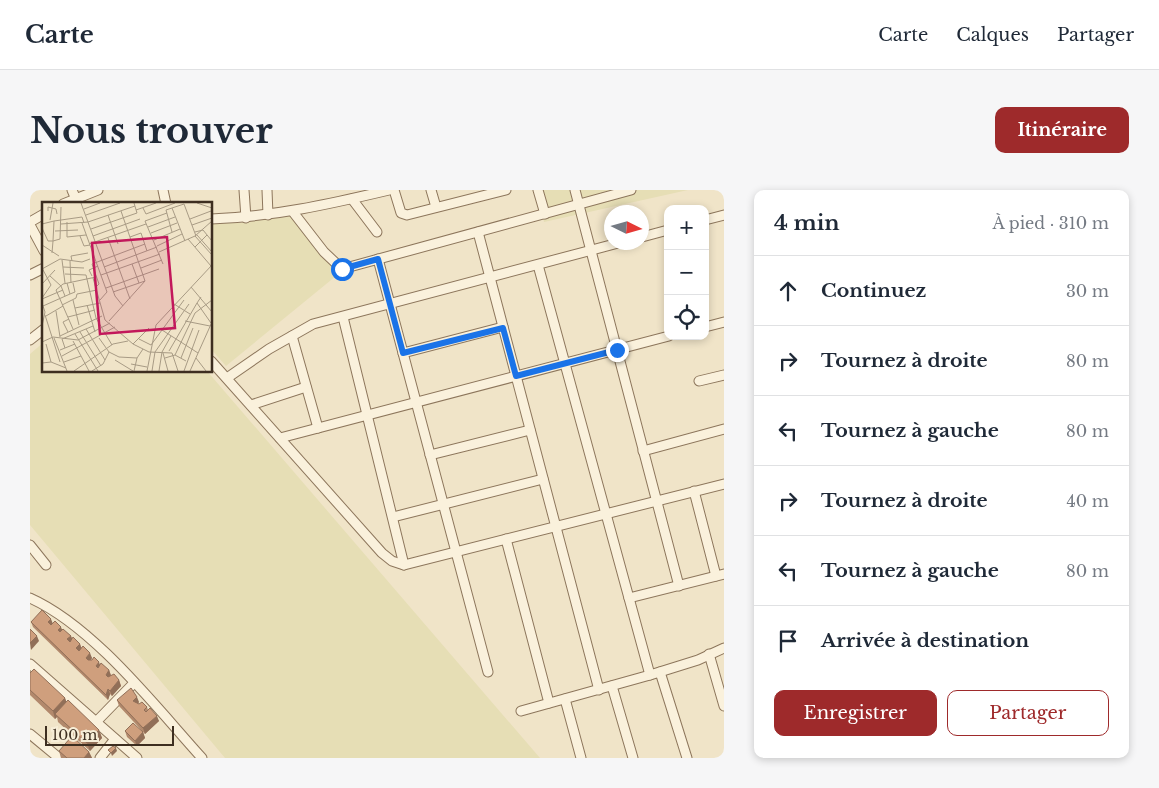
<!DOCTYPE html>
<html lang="fr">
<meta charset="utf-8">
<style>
body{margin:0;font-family:"Libre Baskerville",serif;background:#f6f6f7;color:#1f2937}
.controls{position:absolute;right:15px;top:15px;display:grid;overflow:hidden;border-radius:10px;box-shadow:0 2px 8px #0003}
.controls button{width:45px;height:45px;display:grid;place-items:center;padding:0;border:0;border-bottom:1px solid #e0e1e3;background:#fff;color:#1f2937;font:25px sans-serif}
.compass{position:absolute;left:574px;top:15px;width:45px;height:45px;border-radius:50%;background:#fff;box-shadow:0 2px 8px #0003;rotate:95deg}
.scale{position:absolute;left:15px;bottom:12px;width:129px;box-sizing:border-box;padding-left:5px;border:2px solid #3d2e20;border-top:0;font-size:14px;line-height:18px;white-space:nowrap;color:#3d2e20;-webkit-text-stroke:4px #f7eed8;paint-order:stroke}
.stop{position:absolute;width:15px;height:15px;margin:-11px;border:4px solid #1a73e8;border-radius:50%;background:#fff}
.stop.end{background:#1a73e8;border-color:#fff;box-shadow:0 1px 5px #0008}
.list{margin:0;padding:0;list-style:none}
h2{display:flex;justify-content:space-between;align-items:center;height:65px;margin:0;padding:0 20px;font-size:21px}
h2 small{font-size:16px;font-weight:400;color:#747a83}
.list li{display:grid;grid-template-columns:32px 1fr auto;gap:15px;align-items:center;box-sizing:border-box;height:70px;padding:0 20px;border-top:1px solid #e0e1e3}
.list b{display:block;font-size:19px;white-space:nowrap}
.list em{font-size:16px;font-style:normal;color:#747a83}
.actions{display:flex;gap:10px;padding:15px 20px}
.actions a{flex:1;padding:11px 0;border:1px solid #9e2a2b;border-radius:10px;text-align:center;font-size:18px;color:#9e2a2b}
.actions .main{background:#9e2a2b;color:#fff}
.icon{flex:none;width:28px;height:28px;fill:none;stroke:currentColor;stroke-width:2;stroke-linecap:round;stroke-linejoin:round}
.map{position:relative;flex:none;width:694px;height:568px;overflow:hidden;border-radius:10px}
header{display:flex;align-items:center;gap:30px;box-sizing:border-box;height:70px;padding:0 25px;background:#fff;border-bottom:1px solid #e0e1e3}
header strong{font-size:24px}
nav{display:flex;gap:28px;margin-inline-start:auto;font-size:18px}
.intro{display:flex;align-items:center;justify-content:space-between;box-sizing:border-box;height:120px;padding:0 30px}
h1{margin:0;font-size:35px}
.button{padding:12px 22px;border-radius:10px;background:#9e2a2b;color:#fff;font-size:18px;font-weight:700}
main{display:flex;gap:30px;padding:0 30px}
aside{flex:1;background:#fff;border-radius:10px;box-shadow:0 2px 8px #0003}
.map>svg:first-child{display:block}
.farmland{fill:#e6deb5}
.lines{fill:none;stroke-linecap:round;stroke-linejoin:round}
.minor-casing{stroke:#8d765c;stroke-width:11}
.minor{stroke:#faf1dc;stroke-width:9}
.wall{fill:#b2896c}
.shaded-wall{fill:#916f58}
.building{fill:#cf9f7d;stroke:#916f58}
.route{stroke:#1a73e8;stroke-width:6}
.inset-road{fill:none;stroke:#a89b85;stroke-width:1}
.view{fill:#c2185b;fill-opacity:0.15;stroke:#c2185b;stroke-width:2.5}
.inset-edge{fill:none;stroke:#3d2e20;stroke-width:2.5}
</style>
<header>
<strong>Carte</strong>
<nav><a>Carte</a><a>Calques</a><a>Partager</a></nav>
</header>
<div class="intro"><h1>Nous trouver</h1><a class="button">Itinéraire</a></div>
<main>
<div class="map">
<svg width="694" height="568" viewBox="0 0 694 568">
<rect width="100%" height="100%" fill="#f0e4c8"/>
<g class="farmland">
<polygon points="507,0 658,0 514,32"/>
<polygon points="261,25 306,79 306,86 196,176 181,159 181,32 209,33"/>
<polygon points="14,152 14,181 177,181 510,568 195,568 0,335 0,164"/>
</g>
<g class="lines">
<defs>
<g id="minor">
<polyline points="42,0 48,14"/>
<polyline points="133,0 136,14"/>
<polyline points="214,0 216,28"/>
<polyline points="237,0 238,25"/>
<polyline points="364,0 371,23 377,25 476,0"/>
<polyline points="401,0 406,17"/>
<polyline points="508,0 515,24"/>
<polyline points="545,0 649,396"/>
<polyline points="322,9 347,42"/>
<polyline points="33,14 68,0"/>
<polyline points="263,22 294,62 312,79 601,0"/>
<path d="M181,29c61,-2 119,-15 178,-29"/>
<polyline points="675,30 694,25"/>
<polyline points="0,32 14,24"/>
<polyline points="0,35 14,61"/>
<polyline points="448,42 569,500"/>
<polyline points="612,47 638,40"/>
<polyline points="348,69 458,482"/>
<polyline points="508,75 620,485"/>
<polyline points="0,85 14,78"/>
<polyline points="313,127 374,375"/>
<polyline points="675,137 694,132"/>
<polyline points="262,146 288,238"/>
<polyline points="0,150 14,139"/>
<polyline points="373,163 473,137"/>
<polyline points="181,171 352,363 362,371 374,375 694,294"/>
<polyline points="197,188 239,159 283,134 592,52"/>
<polyline points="669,191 694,185"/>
<polyline points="221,215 276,197"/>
<polyline points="250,248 639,146"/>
<polyline points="613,261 694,239"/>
<polyline points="400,265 500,240"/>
<polyline points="664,301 686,386"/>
<polyline points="363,327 513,289"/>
<polyline points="476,349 519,513"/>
<polyline points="0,355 16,375"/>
<path d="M0,408c63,28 125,108 172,160"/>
<polyline points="599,408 694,384"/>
<polyline points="679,464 694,516"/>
<polyline points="0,474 107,568"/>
<polyline points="630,482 657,568"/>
<polyline points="582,496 603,568"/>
<polyline points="535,509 551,568"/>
<polyline points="491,521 620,485 668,470 694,458"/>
<polyline points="66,532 104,493"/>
<polyline points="0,544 29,568"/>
<polyline points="70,568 85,549"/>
</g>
</defs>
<use href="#minor" class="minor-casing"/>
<use href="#minor" class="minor"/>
</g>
<g class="wall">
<polygon points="1,432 23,433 41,446 42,449 50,454 51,457 62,468 61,470 79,480 81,485 89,490 91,496 82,506 80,504 78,510 3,437"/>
<polygon points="0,483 35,508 36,512 69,540 72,548 60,561 28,532 27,527 25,529 0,505"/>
<polygon points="87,510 109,512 108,514 117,517 118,520 129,531 115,544 89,516"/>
<polygon points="95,541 113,542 115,548 107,556 97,547"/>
<polygon points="29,561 59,562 62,568 31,568"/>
</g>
<g class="shaded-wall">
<polygon points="21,429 23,434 20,438 18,432"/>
<polygon points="31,437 33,442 30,446 28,440"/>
<polygon points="7,446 9,451 1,460 0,453"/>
<polygon points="41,446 43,451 39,455 37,449"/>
<polygon points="50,454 52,460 48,464 46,458"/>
<polygon points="60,463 62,468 58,473 56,468"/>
<polygon points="69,472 71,478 68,481 66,476"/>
<polygon points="79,480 81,486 77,490 76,485"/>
<polygon points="89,490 91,496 82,506 80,501"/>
<polygon points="78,499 80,504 78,510 76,505"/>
<polygon points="107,507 109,512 105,516 103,511"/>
<polygon points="35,508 38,516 25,524 27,527 25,529 23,521"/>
<polygon points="127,526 129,531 115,544 113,538"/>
<polygon points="69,540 72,548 60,561 57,553"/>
<polygon points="113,542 115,548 107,556 105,551"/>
<polygon points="86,558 87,561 82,566 81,563"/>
<polygon points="59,562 62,568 54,568"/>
</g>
<g class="building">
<polygon points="12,420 21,429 18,432 21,435 25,431 31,437 28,440 30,442 33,439 41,446 37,449 40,452 43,447 50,454 46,458 49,461 53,456 60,463 56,468 58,470 62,470 64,467 69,472 66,476 68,478 71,473 79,480 76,485 78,487 84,484 89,490 80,501 78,499 76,505 1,432"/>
<polygon points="0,439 7,446 0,453"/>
<polygon points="4,479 35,508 23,521 0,500 0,483"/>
<polygon points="101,498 107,507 103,511 109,514 112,512 117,517 114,520 116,522 120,518 127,526 113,538 87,510"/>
<polygon points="38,510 69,540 57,553 25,524"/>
<polygon points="103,533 113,542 105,551 95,541"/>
<polygon points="42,546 59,562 54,568 37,568 29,561"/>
<polygon points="83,556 86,558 81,563 78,560"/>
</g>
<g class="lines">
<polyline class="route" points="312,79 348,69 373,163 473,138 486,186 587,160"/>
</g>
<g transform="translate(12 12)">
<rect width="170" height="170" fill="#f0e4c8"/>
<path class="inset-road" d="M39,1l34,93 8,10M155,1l15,5M142,2l12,32M101,6l3,6 29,-11M130,6l13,33M42,7l16,-6M94,8l20,-7M6,9v-4l8,2 1,5M79,9l24,70M44,13l34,-12M66,13l10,29M148,17l21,-8M8,18l3,-17M12,19l28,-4 2,6M25,20v15l19,-2M40,21l25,69 -7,8M0,22l12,-3 -1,20h-5l-6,-13M19,22l27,-2 47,-16M150,23l20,-7M106,25l27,-10M49,27l46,-16 -3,-10M13,29l23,-1M130,30l-6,-22 18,-6M153,30l8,-2 9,11M109,31l26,-10M155,33l15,17M38,34l4,10 6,-1M51,34l47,-17M153,34l17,19M88,35l11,-4 6,18M66,36l22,61M146,37l23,27M112,38l26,-11M47,42l57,-20M0,43l17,11M115,44l25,-12M153,45l12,-12M117,50l36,-16 17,-15M10,51l1,-12 7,-2 1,-32M20,58l3,23M28,59l1,22M30,59l-1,-5 17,-3M50,62l53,-20M50,62l7,20 -3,3M90,62l7,19M121,62l-18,-43 22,-8M21,65l21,1M62,65l53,-20M99,66l21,-8M0,67l18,-10 22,3 8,-3M23,72l21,1 10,43 16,27M59,73l59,-21M8,74l11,10 4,10M50,74l-3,-6 9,-4M51,76l12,42 28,24 16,8 23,1 6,18M25,81l3,11 5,-2 -2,-9M0,82l13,-14M149,85l21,25M64,86l53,-19M71,90l32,-11M159,95l-4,6 14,20M0,96l9,-13 -9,-17M0,97l21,-9M31,98l6,25M0,101l3,9 -3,14M132,102l16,10M20,103l14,-7 1,-4 20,-4M45,103l8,27M1,104l27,-12M33,106l25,-5M14,109l4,26M3,113l15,47M4,114l17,-10M26,115l27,-7M67,119l36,-40M143,119l25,5M31,127l-17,-39 7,-6 33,-7M44,127l19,31M120,128l36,23M26,130l-5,-10 6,-3M38,130l21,34M33,132l23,37M18,134l42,-20M12,136l13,33M97,137l12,6 33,-45M31,139l16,30M0,140l11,-5 25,3 32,-17M4,142l5,18M91,142l16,-16M23,146l-3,-9 31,-13M18,148l15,-6M127,149l28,-48M67,150l10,5 18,1M121,151l5,18M133,153l20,-42 17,-13M20,154l53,-29M123,156l10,-3 11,6M139,156l12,-30M154,156l10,13M73,158l18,11M22,160l17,-6M0,161l9,-1 15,6M89,162l16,3M32,169l39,-27 15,-3M50,169l11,-7 6,-12 -10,-14M92,169l3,-13 6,-9M105,169l9,-46 56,-60M110,169l3,-19 34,-48M117,169l3,-19 9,-16M142,169l15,-41M148,169l22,-49"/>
<path class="view" d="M125,35l8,91 -75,6 -8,-91z"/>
<rect width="170" height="170" class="inset-edge"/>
</g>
</svg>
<div class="controls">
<button>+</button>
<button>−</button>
<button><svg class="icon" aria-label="locate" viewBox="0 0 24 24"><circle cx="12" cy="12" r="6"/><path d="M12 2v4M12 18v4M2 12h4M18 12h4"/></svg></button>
</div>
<svg class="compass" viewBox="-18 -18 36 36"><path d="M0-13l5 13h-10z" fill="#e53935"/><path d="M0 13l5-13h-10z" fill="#747a83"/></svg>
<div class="scale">100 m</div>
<div class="stop" style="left:312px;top:79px"></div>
<div class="stop end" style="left:587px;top:160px"></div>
</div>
<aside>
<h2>4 min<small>À pied · 310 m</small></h2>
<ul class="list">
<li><svg class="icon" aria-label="ahead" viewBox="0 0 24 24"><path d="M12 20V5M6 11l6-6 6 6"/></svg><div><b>Continuez</b></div><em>30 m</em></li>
<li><svg class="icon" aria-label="right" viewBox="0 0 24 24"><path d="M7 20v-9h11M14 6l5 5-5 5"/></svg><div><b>Tournez à droite</b></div><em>80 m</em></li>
<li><svg class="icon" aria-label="left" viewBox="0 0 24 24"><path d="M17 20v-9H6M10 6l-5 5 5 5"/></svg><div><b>Tournez à gauche</b></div><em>80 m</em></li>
<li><svg class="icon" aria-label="right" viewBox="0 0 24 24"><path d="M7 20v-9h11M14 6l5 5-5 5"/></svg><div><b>Tournez à droite</b></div><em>40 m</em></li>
<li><svg class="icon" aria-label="left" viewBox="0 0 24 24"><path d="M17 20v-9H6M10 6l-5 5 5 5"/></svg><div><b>Tournez à gauche</b></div><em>80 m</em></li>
<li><svg class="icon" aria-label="arrive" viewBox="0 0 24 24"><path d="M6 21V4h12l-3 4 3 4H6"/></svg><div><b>Arrivée à destination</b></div></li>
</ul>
<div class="actions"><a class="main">Enregistrer</a><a>Partager</a></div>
</aside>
</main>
